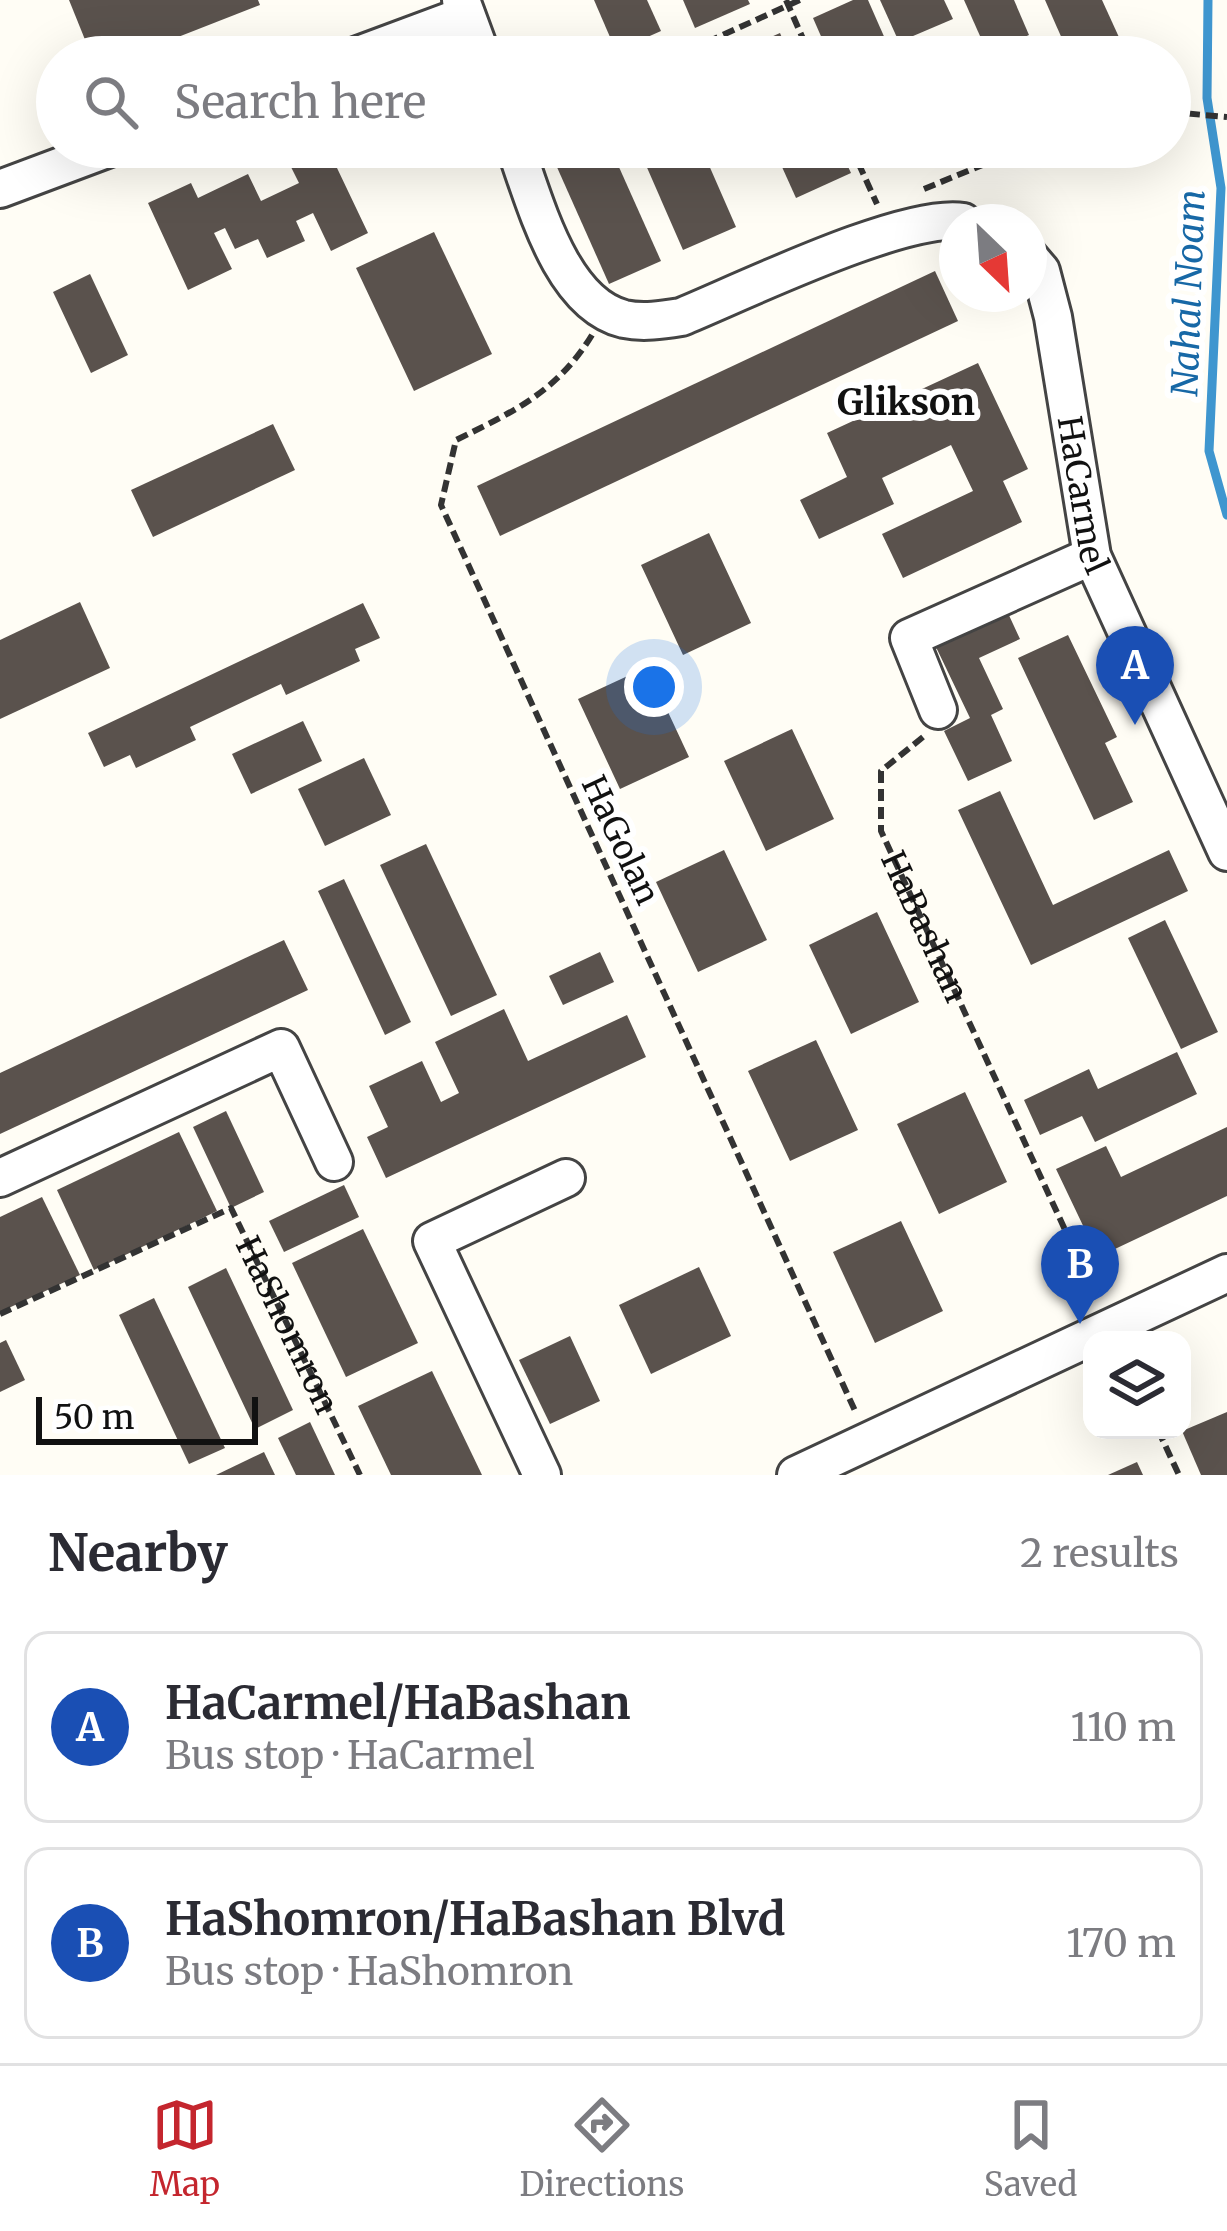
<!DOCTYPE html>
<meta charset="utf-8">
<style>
body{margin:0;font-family:Merriweather,serif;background:#f7f7f7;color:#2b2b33}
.controls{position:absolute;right:36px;bottom:36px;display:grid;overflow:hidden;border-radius:24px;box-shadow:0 12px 48px #0002}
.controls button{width:108px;height:108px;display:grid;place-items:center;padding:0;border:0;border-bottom:3px solid #e1e1e2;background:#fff;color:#2b2b33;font:60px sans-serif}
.compass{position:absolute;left:939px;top:204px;width:108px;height:108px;border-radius:50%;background:#fff;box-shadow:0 12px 48px #0002;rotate:155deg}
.scale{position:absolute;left:36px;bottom:30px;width:222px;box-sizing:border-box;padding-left:12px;border:6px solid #111;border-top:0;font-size:33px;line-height:42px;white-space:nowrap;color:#111;-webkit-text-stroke:9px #fff;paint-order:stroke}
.you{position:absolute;left:654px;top:687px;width:42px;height:42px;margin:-30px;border:9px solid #fff;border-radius:50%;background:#1a73e8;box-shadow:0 0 0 18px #1a73e833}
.badge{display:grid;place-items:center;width:78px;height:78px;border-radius:50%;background:#c4262e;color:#fff;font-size:39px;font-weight:700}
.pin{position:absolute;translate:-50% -99px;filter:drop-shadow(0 3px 6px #0008)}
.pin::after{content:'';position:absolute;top:63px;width:42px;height:36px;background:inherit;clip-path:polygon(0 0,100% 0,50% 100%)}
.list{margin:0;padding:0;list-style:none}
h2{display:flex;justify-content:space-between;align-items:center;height:156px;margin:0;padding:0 48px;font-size:51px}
h2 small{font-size:39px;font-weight:400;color:#7c7c81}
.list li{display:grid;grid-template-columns:78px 1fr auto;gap:36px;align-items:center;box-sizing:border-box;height:192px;margin:0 24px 24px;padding:0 24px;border:3px solid #e1e1e2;border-radius:24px}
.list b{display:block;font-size:45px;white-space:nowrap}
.list p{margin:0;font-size:39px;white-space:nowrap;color:#7c7c81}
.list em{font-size:39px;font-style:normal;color:#7c7c81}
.icon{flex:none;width:66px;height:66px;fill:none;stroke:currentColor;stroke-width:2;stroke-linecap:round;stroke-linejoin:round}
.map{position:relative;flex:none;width:1227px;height:1475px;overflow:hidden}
.search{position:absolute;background:#fff;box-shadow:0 12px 48px #0002;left:36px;right:36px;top:36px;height:132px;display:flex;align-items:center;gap:30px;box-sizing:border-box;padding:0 42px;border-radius:66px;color:#7c7c81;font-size:45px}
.sheet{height:588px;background:#fff}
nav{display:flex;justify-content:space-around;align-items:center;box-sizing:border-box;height:168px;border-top:3px solid #e1e1e2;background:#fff;font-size:33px;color:#7c7c81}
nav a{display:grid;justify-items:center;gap:6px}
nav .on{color:#c4262e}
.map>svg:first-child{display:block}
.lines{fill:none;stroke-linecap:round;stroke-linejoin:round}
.stream{stroke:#3f96cf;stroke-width:9}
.building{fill:#5a524d}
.street-casing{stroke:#444;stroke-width:42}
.path{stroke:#333;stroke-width:6;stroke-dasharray:12 6;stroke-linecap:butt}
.street{stroke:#fff;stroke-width:36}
.labels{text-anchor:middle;stroke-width:12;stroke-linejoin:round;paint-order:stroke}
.street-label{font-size:33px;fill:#111;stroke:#fff}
.water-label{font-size:36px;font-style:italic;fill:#1768a6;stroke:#fff}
.neighbourhood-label{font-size:36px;font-weight:bold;fill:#111;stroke:#fff}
</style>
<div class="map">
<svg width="1227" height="1475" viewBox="0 0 1227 1475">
<rect width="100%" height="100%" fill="#fffdf5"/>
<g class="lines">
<polyline class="stream" points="1208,0 1207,98 1221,188 1209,451 1227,515"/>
</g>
<g class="building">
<polygon points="69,0 258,0 260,5 127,57 92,57"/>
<polygon points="594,0 647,0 661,31 616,51"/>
<polygon points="683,0 748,0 750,4 695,28"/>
<polygon points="853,0 868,0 893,57 830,57 813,18"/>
<polygon points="880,0 944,0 953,19 899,42"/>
<polygon points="964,0 1014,0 1029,35 988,54"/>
<polygon points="1045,0 1102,0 1128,57 1070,57"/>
<polygon points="780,33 790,57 726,57"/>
<polygon points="323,147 327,147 368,233 331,251 313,213 296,221 305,241 267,258 258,239 235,249 225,228 214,233 232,269 188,290 148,203 191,183 198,198 248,174 261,201 299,183 289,163"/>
<polygon points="548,147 610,147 661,261 609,284"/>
<polygon points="638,147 701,147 736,227 683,250"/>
<polygon points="773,147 839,147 851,173 796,198"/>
<polygon points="434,232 492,354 414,391 356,268"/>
<polygon points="935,271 958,321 500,536 477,486"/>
<polygon points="90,274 128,355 91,373 53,292"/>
<polygon points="978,363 1028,469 1003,481 1022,522 903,578 882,534 973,491 951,445 882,478 894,504 819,539 800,500 847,477 827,433"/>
<polygon points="273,424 295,470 153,537 131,490"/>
<polygon points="709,533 751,623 683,655 641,565"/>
<polygon points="80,602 110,668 0,719 0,640"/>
<polygon points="363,603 380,638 355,649 360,661 286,695 281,684 190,727 196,740 136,768 130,755 104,767 88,733"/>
<polygon points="1007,611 1020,639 979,658 1003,709 991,715 1012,761 968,781 944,731 970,718 935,645"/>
<polygon points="1068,635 1117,737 1105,743 1133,802 1094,820 1018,658"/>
<polygon points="647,667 689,757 620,789 578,699"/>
<polygon points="303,721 322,761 251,794 232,754"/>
<polygon points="792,729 834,819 766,851 724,761"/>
<polygon points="364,758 391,815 325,846 298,789"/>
<polygon points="1000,791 1053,905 1169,850 1188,891 1031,965 958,810"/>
<polygon points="426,844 497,995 451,1016 380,865"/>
<polygon points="724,850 767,940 698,972 656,882"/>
<polygon points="344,879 411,1022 385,1035 318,891"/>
<polygon points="877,912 919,1002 851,1034 809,945"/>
<polygon points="1165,920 1218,1032 1181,1049 1128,938"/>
<polygon points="284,940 308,990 0,1134 0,1073"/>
<polygon points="600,952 614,982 563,1005 549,976"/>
<polygon points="504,1009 528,1061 627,1015 646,1057 386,1178 367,1137 388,1127 369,1086 422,1061 441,1102 459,1093 435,1042"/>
<polygon points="816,1040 858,1130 790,1161 748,1071"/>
<polygon points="1177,1052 1197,1094 1095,1142 1082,1116 1040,1135 1024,1100 1089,1069 1098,1089"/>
<polygon points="965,1092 1007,1182 939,1214 897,1124"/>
<polygon points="226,1111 264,1192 231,1208 193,1127"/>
<polygon points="1227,1127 1227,1196 1098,1257 1056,1169 1106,1146 1121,1177"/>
<polygon points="179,1132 217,1211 94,1270 57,1190"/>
<polygon points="344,1185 359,1217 284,1252 269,1221"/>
<polygon points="42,1197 80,1275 0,1312 0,1217"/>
<polygon points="901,1221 943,1311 875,1343 833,1252"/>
<polygon points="363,1229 418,1343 346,1377 292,1263"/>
<polygon points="699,1267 731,1336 651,1374 619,1305"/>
<polygon points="226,1268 293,1410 255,1429 188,1287"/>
<polygon points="154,1298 225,1448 189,1464 119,1315"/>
<polygon points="570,1336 600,1401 550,1424 519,1360"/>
<polygon points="6,1340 25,1380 0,1392 0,1343"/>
<polygon points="432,1371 482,1475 391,1475 358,1406"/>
<polygon points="1227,1412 1227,1475 1201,1475 1182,1431"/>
<polygon points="310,1422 335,1475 296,1475 278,1438"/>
<polygon points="264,1452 275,1475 216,1475"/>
<polygon points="1137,1462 1143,1475 1108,1475"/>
</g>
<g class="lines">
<defs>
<g id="street">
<polyline points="461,0 482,57"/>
<polyline points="353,57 466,15"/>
<path d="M515,147c20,54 45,156 109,172 19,4 38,1 57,-2 61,-25 225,-105 282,-95"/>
<polyline points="0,189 112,147"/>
<path id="s3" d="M1029,257l12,14 12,46 39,239 135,296"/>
<polyline points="938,710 909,638 1092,556"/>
<polyline points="0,1178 281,1048 334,1162"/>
<polyline points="542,1475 432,1241 566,1178"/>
<polyline points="796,1475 1227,1273"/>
</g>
</defs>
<use href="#street" class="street-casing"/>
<g class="path">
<polyline points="786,0 811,57"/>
<polyline points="674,57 800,0"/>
<polyline points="1170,112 1227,117"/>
<polyline points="851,147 877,204"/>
<polyline points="924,189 1026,147"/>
<path d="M592,335c-35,57 -79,77 -136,105l-15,65 415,908"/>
<path id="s1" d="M923,737l-42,34v60l216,468"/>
<path id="s2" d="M0,1314l231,-106 129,267"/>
<polyline points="1158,1430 1179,1475"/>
</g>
<use href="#street" class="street"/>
</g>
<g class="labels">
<g class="street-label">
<text dy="12" stroke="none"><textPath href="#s3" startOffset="246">HaCarmel</textPath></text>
<text transform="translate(621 840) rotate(65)" y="12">HaGolan</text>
<text dy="12" stroke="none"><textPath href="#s1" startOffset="219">HaBashan</textPath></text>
<text dy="12" stroke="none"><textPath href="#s2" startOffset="384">HaShomron</textPath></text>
</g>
<g class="water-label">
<text transform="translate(1188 293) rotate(-88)" y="13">Nahal Noam</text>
</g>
<g class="neighbourhood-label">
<text x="906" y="415">Glikson</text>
</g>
</g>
</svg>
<div class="controls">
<button><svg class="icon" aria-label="layers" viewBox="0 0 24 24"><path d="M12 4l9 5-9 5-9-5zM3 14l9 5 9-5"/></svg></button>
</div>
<svg class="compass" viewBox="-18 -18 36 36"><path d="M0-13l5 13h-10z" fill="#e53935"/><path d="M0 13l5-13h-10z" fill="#7c7c81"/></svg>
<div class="scale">50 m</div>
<div class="you"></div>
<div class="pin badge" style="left:1135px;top:725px;background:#1a4fb4">A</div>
<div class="pin badge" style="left:1080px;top:1324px;background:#1a4fb4">B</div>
<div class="search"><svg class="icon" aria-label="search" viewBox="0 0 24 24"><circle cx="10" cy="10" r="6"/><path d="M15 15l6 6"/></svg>Search here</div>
</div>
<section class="sheet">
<h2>Nearby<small>2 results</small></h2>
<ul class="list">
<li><span class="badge" style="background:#1a4fb4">A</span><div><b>HaCarmel/HaBashan</b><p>Bus stop · HaCarmel</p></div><em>110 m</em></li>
<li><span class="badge" style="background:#1a4fb4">B</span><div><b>HaShomron/HaBashan Blvd</b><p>Bus stop · HaShomron</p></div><em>170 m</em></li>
</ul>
</section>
<nav>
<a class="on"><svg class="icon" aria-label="map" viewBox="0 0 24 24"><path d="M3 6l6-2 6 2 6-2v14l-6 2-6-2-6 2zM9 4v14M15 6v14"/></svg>Map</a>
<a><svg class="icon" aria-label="directions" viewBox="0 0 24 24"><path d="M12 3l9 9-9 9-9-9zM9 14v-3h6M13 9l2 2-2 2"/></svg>Directions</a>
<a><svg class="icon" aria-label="saved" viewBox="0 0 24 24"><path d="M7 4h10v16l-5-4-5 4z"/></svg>Saved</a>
</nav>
